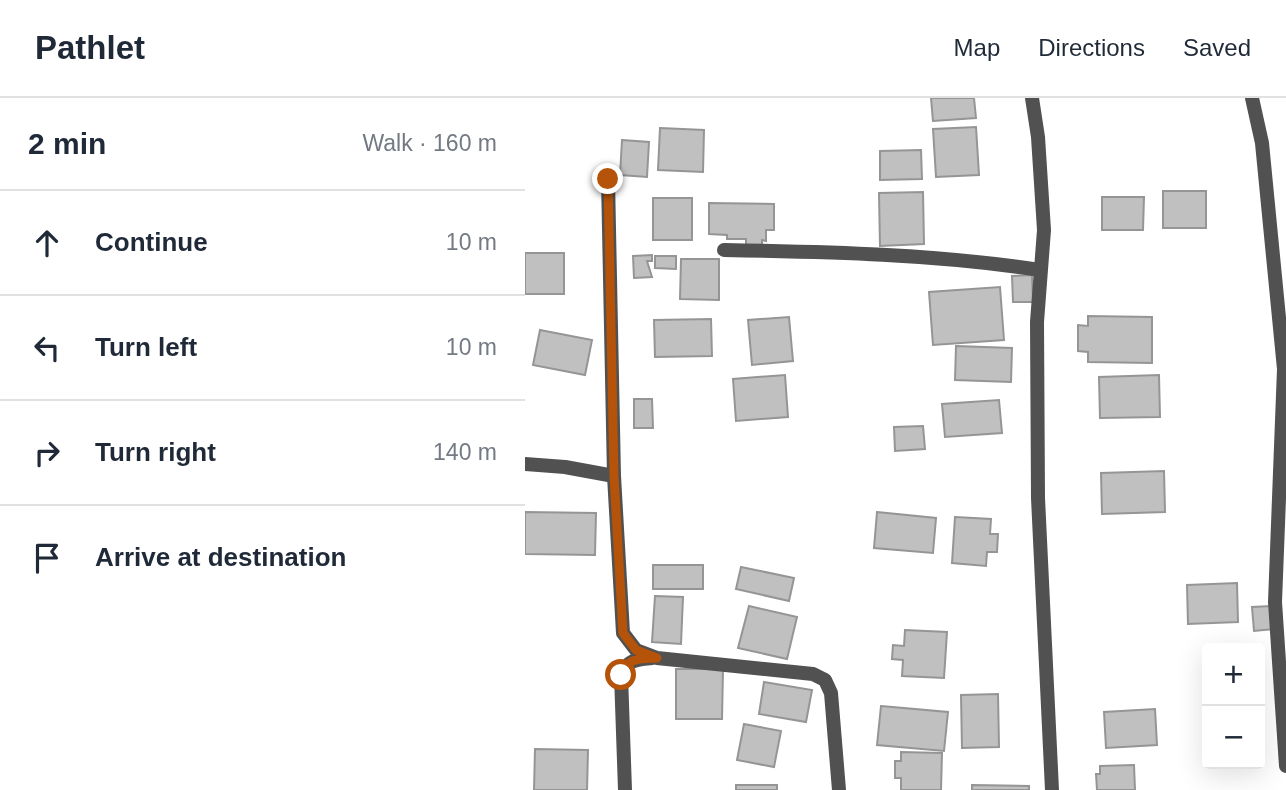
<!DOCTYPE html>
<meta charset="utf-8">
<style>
body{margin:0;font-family:Arial,sans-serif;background:#f2f2f3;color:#1f2937}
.controls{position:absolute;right:21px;bottom:21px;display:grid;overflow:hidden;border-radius:7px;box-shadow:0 7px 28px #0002}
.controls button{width:63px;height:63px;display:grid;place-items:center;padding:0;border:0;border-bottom:2px solid #e0e1e3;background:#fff;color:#1f2937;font:35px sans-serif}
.stop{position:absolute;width:21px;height:21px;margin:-16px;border:5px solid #b45309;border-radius:50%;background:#fff}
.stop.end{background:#b45309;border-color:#fff;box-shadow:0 2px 7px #0008}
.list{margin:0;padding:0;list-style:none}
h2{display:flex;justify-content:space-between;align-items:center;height:91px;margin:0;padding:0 28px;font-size:30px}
h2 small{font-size:23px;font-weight:400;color:#747a83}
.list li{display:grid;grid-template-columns:46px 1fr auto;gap:21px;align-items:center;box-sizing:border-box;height:105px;padding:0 28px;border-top:2px solid #e0e1e3}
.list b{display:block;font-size:26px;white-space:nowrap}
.list em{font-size:23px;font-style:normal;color:#747a83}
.icon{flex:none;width:38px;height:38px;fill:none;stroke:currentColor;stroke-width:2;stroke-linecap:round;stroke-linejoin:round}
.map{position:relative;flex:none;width:761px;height:692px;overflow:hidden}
header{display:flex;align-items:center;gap:42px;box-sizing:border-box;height:98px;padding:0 35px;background:#fff;border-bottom:2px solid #e0e1e3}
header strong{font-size:33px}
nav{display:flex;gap:38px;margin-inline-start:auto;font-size:24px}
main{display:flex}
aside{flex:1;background:#fff}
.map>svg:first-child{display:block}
.building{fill:#c0c0c0;stroke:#959595;stroke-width:2}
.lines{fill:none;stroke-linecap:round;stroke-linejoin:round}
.minor{stroke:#515151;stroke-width:14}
.route{stroke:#b45309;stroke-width:9}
</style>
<header>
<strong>Pathlet</strong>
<nav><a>Map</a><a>Directions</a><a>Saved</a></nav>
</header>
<main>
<aside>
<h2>2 min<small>Walk · 160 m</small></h2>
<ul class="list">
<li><svg class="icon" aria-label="ahead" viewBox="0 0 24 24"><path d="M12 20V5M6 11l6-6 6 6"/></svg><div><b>Continue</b></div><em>10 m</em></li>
<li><svg class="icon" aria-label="left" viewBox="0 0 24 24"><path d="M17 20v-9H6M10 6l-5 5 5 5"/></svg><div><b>Turn left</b></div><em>10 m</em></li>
<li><svg class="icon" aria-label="right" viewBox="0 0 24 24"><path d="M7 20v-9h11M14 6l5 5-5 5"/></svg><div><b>Turn right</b></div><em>140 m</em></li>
<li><svg class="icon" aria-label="arrive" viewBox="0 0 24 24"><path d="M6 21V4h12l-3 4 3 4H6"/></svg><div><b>Arrive at destination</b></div></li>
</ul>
</aside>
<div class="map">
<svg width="761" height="692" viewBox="0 0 761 692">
<rect width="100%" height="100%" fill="#fff"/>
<g class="building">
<polygon points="406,0 449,0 451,20 408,23"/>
<polygon points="451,29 454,77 411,79 408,31"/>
<polygon points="135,30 179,32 178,74 133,72"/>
<polygon points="97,42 124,44 122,79 95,77"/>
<polygon points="396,52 397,81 355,82 355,53"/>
<rect x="638" y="93" width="43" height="37"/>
<polygon points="398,94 399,146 355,148 354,95"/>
<polygon points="577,99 619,99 618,132 577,132"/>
<rect x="128" y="100" width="39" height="42"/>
<polygon points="184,105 249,106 249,132 241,132 241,143 237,142 237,148 221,147 221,141 202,141 202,137 184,136"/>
<rect x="0" y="155" width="39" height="41"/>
<polygon points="127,157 127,163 122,163 127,179 109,180 108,158"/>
<polygon points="130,158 151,158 151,171 130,170"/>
<polygon points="156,161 194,161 194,202 155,201"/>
<polygon points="507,177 508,204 488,204 487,178"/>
<polygon points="475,189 479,242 408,247 404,194"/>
<polygon points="563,218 627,219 627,265 563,264 563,254 553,253 553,227 563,228"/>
<polygon points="264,219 268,263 227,267 223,222"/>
<polygon points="186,221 187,258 130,259 129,222"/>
<polygon points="15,232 67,242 60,277 8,267"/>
<polygon points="431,248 487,250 486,284 430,282"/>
<polygon points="260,277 263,319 211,323 208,281"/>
<polygon points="634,277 635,319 575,320 574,279"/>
<polygon points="109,301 127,301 128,330 109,330"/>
<polygon points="474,302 477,335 420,339 417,306"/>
<polygon points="398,328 400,351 370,353 369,329"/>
<polygon points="639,373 640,414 577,416 576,375"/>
<polygon points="0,414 71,415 70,457 0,456"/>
<polygon points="352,414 411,420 408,455 349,450"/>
<polygon points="430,419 466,421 465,436 473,436 472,454 462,454 461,468 427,465"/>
<rect x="128" y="467" width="50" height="24"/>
<polygon points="216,469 269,480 264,503 211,491"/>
<polygon points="712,485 713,524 663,526 662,487"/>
<polygon points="130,498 158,499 156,546 127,544"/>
<polygon points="224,508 272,519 262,561 213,550"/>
<polygon points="748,508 750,531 729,533 727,509"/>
<polygon points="380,532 422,534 419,580 377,578 378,562 367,561 368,547 379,548"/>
<polygon points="151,571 198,571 197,621 151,621"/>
<polygon points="239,584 287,592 281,624 234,616"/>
<polygon points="473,596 474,649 437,650 436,597"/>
<polygon points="356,608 423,614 419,653 352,647"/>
<polygon points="630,611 632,647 581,650 579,614"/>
<polygon points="219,626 256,633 249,669 212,662"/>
<polygon points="10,651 63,652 62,692 9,692"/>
<polygon points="376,654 417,655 416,692 376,692 376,680 370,680 370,663 376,663"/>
<polygon points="609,667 610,692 572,692 571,676 575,676 575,668"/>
<rect x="211" y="687" width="41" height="5"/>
<polygon points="447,687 504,688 504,692 447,692"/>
</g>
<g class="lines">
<g class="minor">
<polyline points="507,0 513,39 519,132 512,224 513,400 527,692"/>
<polyline points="727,0 737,45 759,271 750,504 761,668"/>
<polyline points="83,81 89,378 98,535 111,552 132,560 288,576 300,582 306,595 314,692"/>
<path d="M199,152c106,2 211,4 316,20"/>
<polyline points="0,366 40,369 89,378"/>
<path d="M100,692l-4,-115c7,-16 15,-15 31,-17"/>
</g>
</g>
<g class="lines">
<path class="route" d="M83,81l6,297 9,157 13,17 21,8c-18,1 -29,-1 -36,17"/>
</g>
</svg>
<div class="controls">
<button>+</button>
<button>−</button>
</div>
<div class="stop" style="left:96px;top:577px"></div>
<div class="stop end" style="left:83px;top:81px"></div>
</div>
</main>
